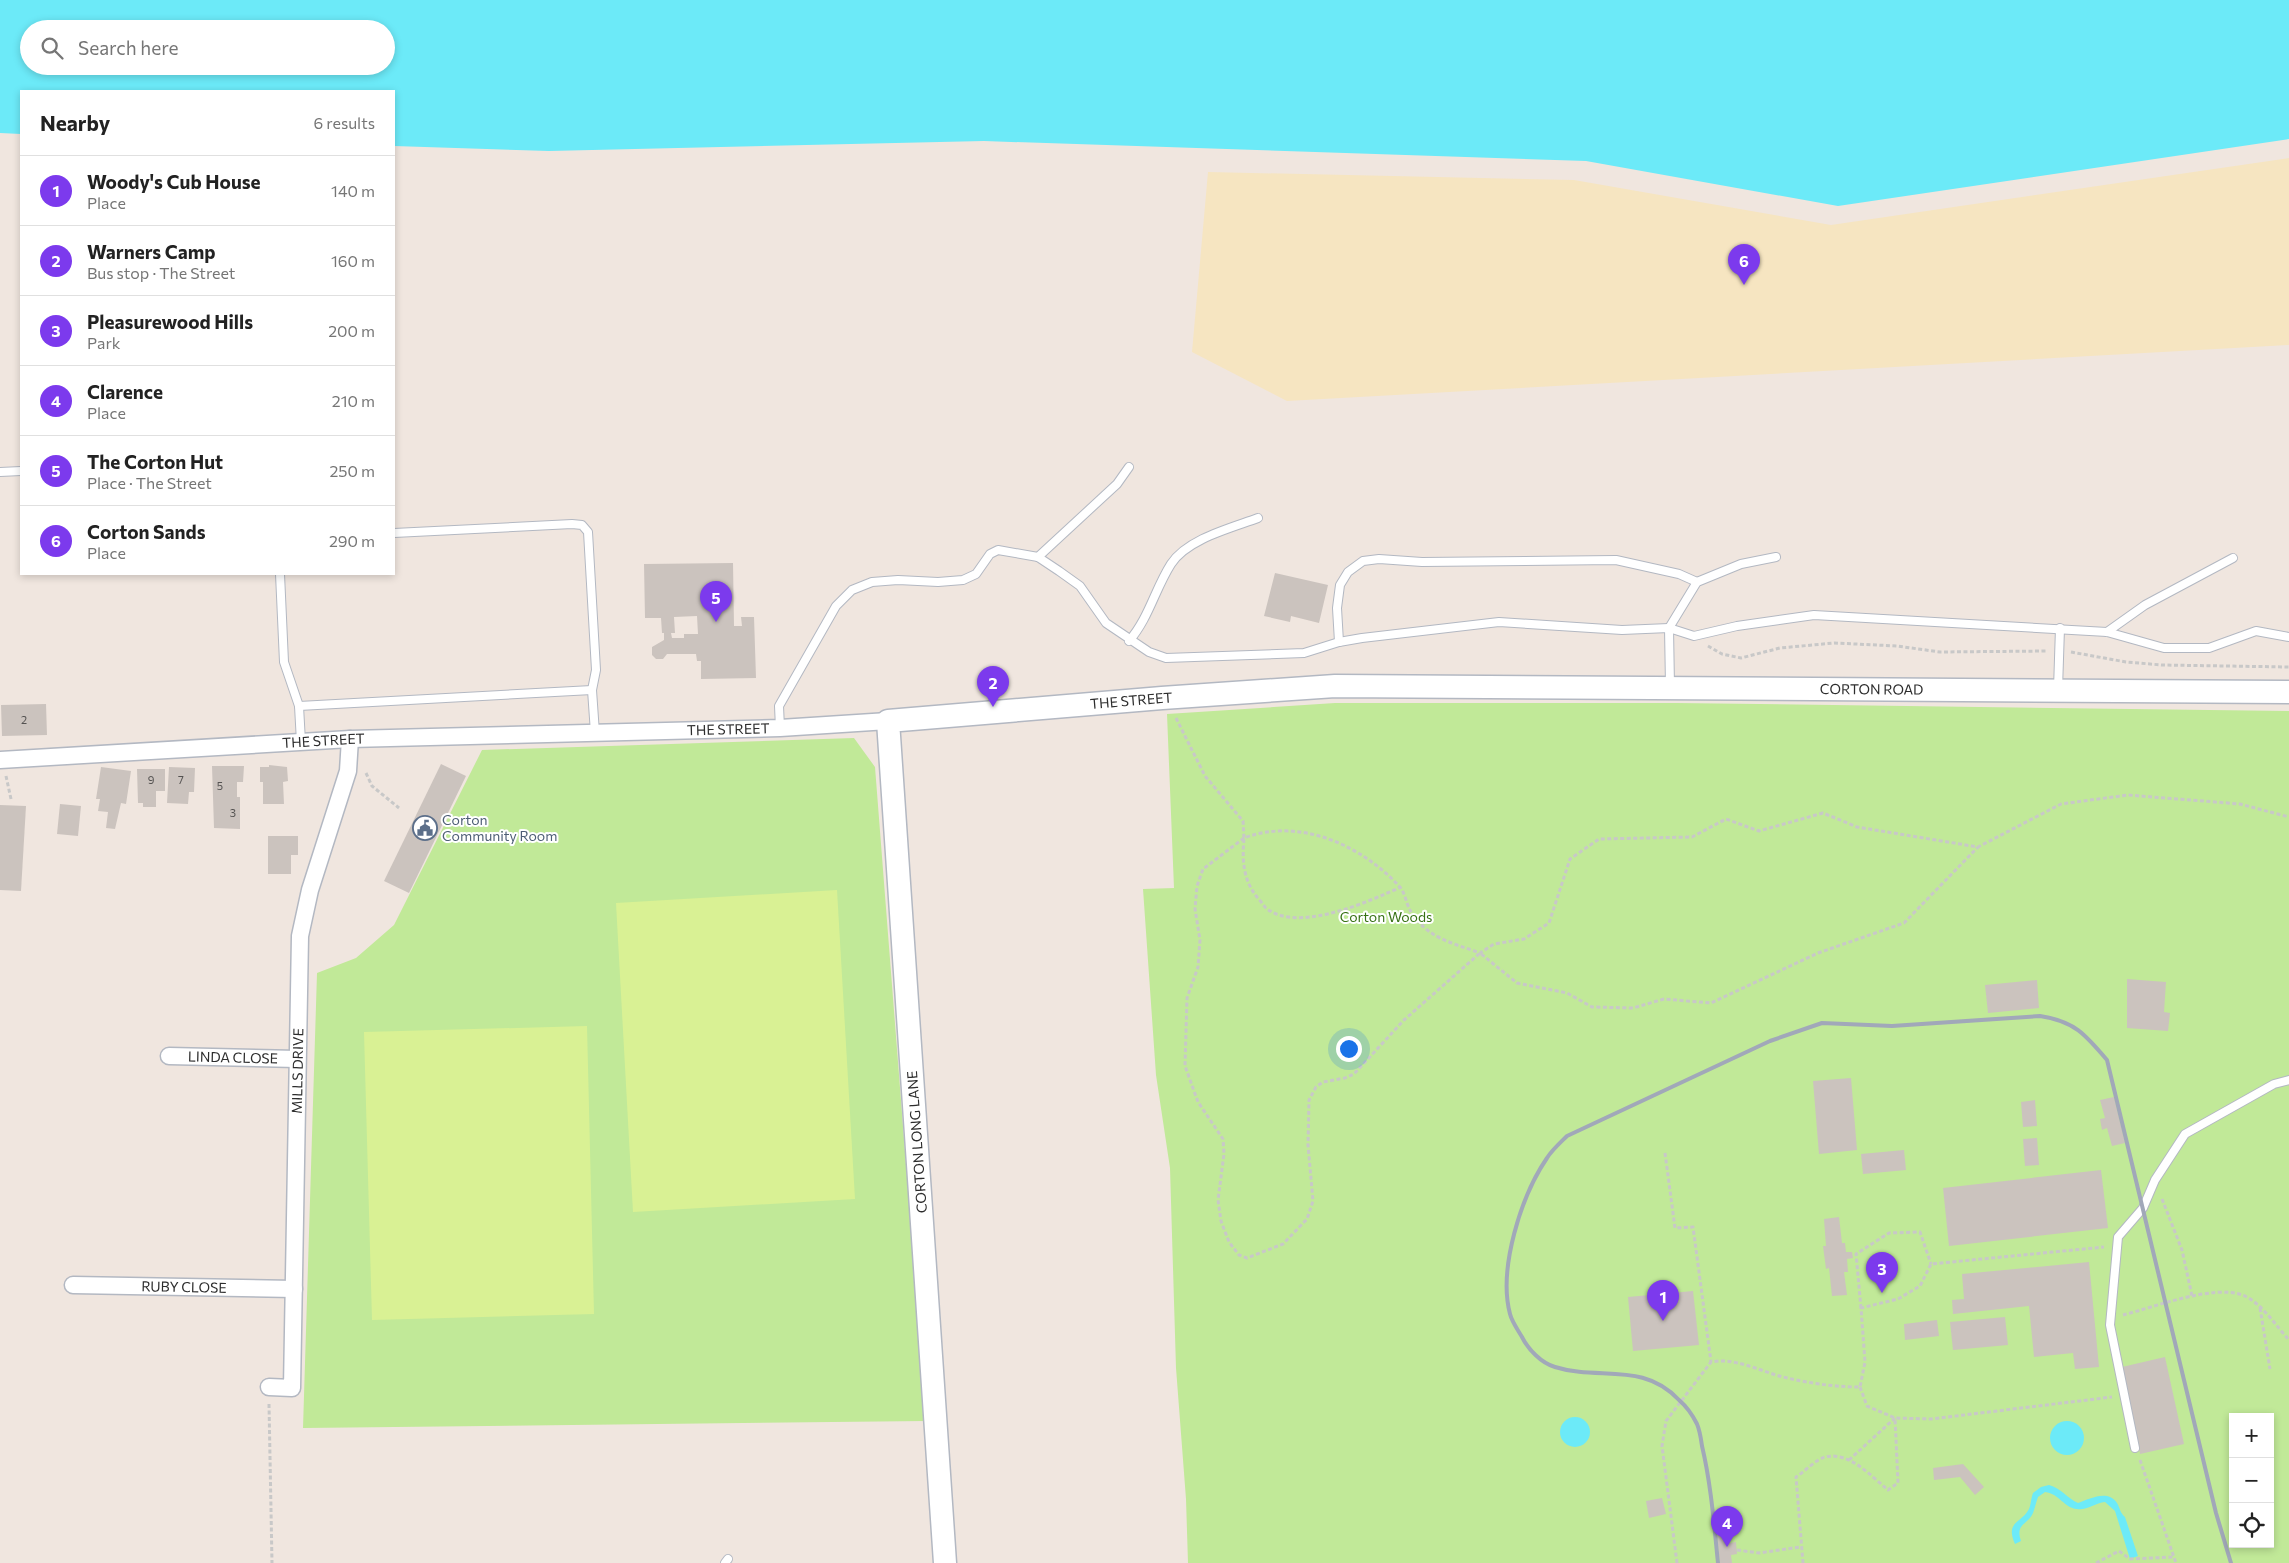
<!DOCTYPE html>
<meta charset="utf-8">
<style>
body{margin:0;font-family:Commissioner,sans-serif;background:#f2f2f2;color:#222}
.controls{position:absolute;right:15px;bottom:15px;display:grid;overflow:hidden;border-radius:0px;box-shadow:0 2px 8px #0003}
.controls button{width:45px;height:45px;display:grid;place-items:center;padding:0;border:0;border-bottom:1px solid #e0e0e0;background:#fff;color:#222;font:25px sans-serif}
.you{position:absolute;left:1348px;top:1048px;width:18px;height:18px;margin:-12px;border:4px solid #fff;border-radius:50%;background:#1a73e8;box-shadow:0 0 0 8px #1a73e833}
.badge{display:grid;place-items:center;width:32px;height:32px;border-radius:50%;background:#7c3aed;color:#fff;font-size:16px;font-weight:700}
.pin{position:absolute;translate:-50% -41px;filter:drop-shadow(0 1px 2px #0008)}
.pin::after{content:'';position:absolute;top:26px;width:18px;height:15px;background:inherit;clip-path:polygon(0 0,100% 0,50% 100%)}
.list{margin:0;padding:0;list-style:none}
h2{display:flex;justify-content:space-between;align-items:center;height:65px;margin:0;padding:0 20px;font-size:21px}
h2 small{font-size:16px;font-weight:400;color:#767676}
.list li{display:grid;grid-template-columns:32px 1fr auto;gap:15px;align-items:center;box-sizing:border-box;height:70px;padding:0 20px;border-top:1px solid #e0e0e0}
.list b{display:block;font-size:19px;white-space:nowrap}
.list p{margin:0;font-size:16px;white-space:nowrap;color:#767676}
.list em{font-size:16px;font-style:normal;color:#767676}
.icon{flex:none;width:28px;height:28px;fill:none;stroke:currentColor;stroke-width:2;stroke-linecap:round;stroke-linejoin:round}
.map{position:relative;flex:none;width:2289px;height:1563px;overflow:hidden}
.search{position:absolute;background:#fff;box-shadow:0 2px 8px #0003;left:20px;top:20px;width:375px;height:55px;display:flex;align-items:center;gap:12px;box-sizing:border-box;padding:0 18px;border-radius:28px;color:#767676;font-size:19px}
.panel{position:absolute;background:#fff;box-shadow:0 2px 8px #0003;left:20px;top:90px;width:375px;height:485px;border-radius:0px}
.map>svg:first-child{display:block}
.green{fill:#c1e998;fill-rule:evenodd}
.sand{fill:#f6e5c1}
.pitch{fill:#d9f194}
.water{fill:#6ceaf8;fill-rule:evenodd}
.building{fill:#cbc3be;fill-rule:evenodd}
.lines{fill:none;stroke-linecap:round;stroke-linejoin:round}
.lane-casing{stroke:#b3b8c2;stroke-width:10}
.street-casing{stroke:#b3b8c2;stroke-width:19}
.secondary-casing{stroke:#b3b8c2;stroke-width:25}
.path{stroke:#c8c8c8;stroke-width:3;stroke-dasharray:4 2.5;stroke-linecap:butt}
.lane{stroke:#fff;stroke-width:8}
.street{stroke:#fff;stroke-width:16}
.secondary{stroke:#fff;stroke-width:22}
.rail{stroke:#a1a8b9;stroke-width:4}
.labels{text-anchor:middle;stroke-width:4;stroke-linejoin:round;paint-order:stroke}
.number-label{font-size:11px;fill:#545251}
.street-label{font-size:14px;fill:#2d2d2d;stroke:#fff}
.service-label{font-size:14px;fill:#4e5e75;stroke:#fff;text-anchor:start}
.park-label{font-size:14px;fill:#387215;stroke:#fff}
</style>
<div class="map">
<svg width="2289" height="1563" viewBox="0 0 2289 1563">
<rect width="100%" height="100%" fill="#f0e6df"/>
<g class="green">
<path d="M1335,703h341l613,8v852h-1101l-2,-64 -10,-131 -6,-200 -14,-93 -13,-186 31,-1 -7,-174zM2233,1417h37v127h-37z"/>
<polygon points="854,738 875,767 926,1421 303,1428 317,973 356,958 394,925 482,750"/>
</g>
<polygon class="sand" points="2289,158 2289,345 1287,401 1192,352 1208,172 1574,180 1831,225"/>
<g class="pitch">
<polygon points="837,890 855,1199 633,1212 616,903"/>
<polygon points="587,1026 594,1314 372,1320 364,1032"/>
</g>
<g class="water">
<path d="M0,0h2289v139l-451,67 -252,-45 -602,-20 -435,10 -155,-5v-55h-373v43l-21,-1zM29,29h357v37h-357z"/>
<circle cx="1575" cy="1432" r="15"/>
<circle cx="2067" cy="1438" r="17"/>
<path d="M2049,1485c12,3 18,13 29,18 12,-4 29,-14 39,0 3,5 3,10 8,14l13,39 -8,3 -15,-48 -10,-9c-10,1 -19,9 -28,7 -13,-1 -17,-15 -32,-17l-7,5c-2,5 -3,11 -5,16 -6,13 -18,10 -12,28l-6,3c-10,-23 6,-20 14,-35 2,-4 2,-11 4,-16l8,-6z"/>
</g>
<g class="building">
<path d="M733,563l1,63h8l-1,-9h13l2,61 -55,1v-18h-4l-1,-7h-29l-4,5h-7l-4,-4v-8l12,-7v-7h-2l-1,-15h-16l-1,-54zM697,616l1,18h-14v4h-12l-1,-5h4l-1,-16z"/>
<polygon points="1275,573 1328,585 1319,623 1291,616 1290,622 1264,616"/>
<polygon points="46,704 47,735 2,736 1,705"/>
<polygon points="441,764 466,776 409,893 384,881"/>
<polygon points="269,765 287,767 288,781 283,782 284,804 263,804 263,782 260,782 260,767 269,767"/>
<polygon points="212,766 244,766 243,782 237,782 237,797 240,797 240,829 214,828"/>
<polygon points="101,767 131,771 126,804 121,803 115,829 106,828 108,812 98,811 100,799 96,799"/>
<polygon points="169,767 195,768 194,792 189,792 188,804 167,803"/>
<polygon points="137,769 165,769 165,791 156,791 156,807 143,807 143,803 138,803"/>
<polygon points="60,804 81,806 78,836 57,834"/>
<polygon points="0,805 26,806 21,891 0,890"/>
<polygon points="268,836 298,836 298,855 291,855 291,874 268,874"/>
<polygon points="2127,979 2166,982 2164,1012 2170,1013 2168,1031 2127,1028"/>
<polygon points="2037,980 2039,1008 1988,1013 1985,985"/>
<polygon points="1851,1078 1857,1150 1819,1154 1813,1081"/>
<polygon points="2114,1097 2125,1143 2112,1146 2107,1128 2102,1130 2100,1119 2105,1118 2100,1100"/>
<polygon points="2035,1100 2037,1126 2023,1127 2021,1102"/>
<polygon points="2037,1138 2039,1165 2025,1166 2023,1139"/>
<polygon points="1904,1150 1906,1170 1863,1174 1861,1154"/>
<polygon points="2101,1170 2108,1228 1949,1246 1943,1188"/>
<polygon points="1839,1217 1842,1243 1845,1243 1846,1252 1852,1252 1853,1258 1847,1259 1848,1272 1844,1272 1847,1295 1832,1296 1829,1268 1826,1269 1823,1246 1826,1246 1824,1219"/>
<polygon points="2089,1262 2099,1367 2075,1369 2073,1353 2034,1357 2029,1306 1953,1314 1952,1300 1964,1299 1962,1274"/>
<polygon points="1693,1291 1699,1345 1633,1351 1628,1297"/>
<polygon points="2005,1317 2008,1345 1953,1350 1950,1322"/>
<polygon points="1937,1320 1939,1336 1905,1340 1904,1324"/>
<polygon points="2165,1357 2184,1444 2140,1454 2122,1367"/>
<polygon points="1963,1464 1984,1487 1975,1495 1960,1477 1934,1480 1933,1468"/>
<polygon points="1662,1498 1666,1514 1649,1518 1646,1501"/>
<polygon points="1728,1534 1730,1543 1736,1542 1737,1554 1731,1555 1732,1563 1720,1563 1717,1535"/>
</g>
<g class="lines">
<defs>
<g id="lane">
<polyline points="0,472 21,471"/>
<polyline points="394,533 572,524 582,525 588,532 596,670 592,690 595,733"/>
<polyline points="1038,557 1117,484 1129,467"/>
<polyline points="280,574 284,662 299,706 301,742"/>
<polyline points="2107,632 2145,605 2233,558"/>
<path d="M1129,641c20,-23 26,-52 42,-77 16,-25 60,-36 87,-46"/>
<polyline points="1339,642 1337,608 1340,585 1348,572 1363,561 1379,559 1422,562 1616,560 1679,574 1697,582"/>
<polyline points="1670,686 1669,628 1697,582 1741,564 1776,557"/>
<polyline points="2058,689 2060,628"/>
<polyline points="299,706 592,690"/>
<polyline points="780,728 779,706 836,606 852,590 872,582 898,580 938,582 963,580 976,574 990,554 998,550 1038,557 1059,571 1080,586 1106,623 1149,652 1166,658 1304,653 1339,642 1362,638 1499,622 1622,630 1669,628 1694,636 1737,626 1814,615 2107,632 2164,648 2209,648 2256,631 2289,637"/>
<polyline points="2135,1448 2110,1325 2118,1237 2143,1208 2155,1180 2185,1134 2274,1084 2289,1080"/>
<polyline points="725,1563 728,1559"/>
</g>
<g id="street">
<path id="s1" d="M0,760l350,-21 430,-11 108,-7"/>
<path id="s2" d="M169,1056l128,3"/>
<path id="s3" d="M73,1285l221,4"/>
<path id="s4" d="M269,1387l23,1 8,-452 10,-46 38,-119 2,-32"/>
</g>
<g id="secondary">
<path id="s5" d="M945,1563l-57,-842 274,-23 173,-12 954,6"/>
</g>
</defs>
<use href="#lane" class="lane-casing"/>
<use href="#street" class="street-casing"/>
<use href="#secondary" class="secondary-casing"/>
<g class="path">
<polyline points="1708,646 1722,654 1741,658 1780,648 1834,643 1897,646 1940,652 2047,651"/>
<polyline points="2071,652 2126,662 2162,665 2289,667"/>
<path d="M1176,718l29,58 38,45 1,17c55,-21 117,7 155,48 6,6 7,17 11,24 3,7 14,18 20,22 14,10 34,15 50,21l14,-9 30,-5 25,-16 21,-64 29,-20 93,-2 34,-18 33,12 64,-18 34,14 121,20 83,-43 67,-9 112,9 49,13"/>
<polyline points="366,773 372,786 399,808"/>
<polyline points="6,776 11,799"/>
<polyline points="1244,838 1203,869 1197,886 1195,909 1200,940 1198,967 1187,998 1185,1066 1198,1102 1223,1139 1224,1154 1218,1200 1221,1221 1229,1242 1239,1255 1247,1258 1283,1244 1307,1219 1313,1201 1308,1145 1309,1100 1316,1087 1323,1082 1345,1078 1354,1074 1404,1020 1480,953 1517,983 1567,993 1592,1007 1633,1008 1664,999 1711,1003 1818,953 1904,923 1978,847"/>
<path d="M1244,839c-2,20 -1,41 13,58 3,3 6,8 9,11 31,26 104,-7 135,-21"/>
<polyline points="1665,1153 1675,1228 1693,1227 1711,1362"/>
<polyline points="2162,1199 2182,1250 2192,1296"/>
<polyline points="1861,1308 1856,1254 1889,1233 1920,1232 1931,1264"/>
<polyline points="2260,1308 2270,1369"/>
<path d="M2123,1315c32,-8 92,-32 122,-19 17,8 32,31 44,44"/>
<polyline points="1860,1387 1867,1406 1895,1418 1931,1419 2112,1397"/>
<polyline points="269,1404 272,1563"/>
<polyline points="1849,1460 1895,1418"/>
<polyline points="2140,1460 2176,1563"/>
<polyline points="1737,1550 1759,1553 1800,1547"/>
<path d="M1677,1563l-15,-117 4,-25 45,-59c23,-5 49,9 72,15 26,6 50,10 77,10l5,-25 -4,-54 37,-9 22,-13 11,-22 173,-17"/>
<path d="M1803,1563l-7,-86c8,-5 19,-17 29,-20 24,-6 46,19 63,33l10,-7 -3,-65"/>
<polyline points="2096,1563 2119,1551 2130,1559 2173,1557"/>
</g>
<use href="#lane" class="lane"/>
<use href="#street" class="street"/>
<use href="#secondary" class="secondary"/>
<path class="rail" d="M1718,1563c-4,-39 -7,-79 -16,-117 -1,-7 -2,-15 -5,-22 -4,-8 -11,-18 -18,-24 -36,-39 -80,-19 -124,-33 -14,-4 -27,-18 -33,-30 -4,-7 -10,-15 -12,-23 -12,-45 11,-118 37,-156 5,-8 13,-15 20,-22l203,-95 52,-18 70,3 148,-10c34,5 45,18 67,44l109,453 15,50"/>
</g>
<defs>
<symbol id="civic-ring" viewBox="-11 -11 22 22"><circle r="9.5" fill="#fff" stroke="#5c6f8a" stroke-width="1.5"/><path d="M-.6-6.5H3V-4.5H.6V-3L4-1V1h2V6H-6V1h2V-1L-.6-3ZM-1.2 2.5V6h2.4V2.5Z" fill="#5c6f8a"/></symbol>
</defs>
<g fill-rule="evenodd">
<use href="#civic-ring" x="411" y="814" width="28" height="28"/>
</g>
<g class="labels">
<g class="number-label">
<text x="24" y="724">2</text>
<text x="151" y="784">9</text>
<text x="181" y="784">7</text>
<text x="220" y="790">5</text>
<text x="233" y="817">3</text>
</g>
<g class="street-label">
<text dy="5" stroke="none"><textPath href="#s5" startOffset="1829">CORTON ROAD</textPath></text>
<text dy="5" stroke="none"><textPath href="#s5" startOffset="1088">THE STREET</textPath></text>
<text dy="5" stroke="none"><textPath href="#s1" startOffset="729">THE STREET</textPath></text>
<text dy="5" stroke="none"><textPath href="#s1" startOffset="324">THE STREET</textPath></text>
<text dy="5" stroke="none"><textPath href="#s2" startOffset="64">LINDA CLOSE</textPath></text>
<text dy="5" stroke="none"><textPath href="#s4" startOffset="340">MILLS DRIVE</textPath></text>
<text transform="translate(917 1142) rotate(-94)" y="5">CORTON LONG LANE</text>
<text dy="5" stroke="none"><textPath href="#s3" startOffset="111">RUBY CLOSE</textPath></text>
</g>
<g class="service-label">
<text x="442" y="825">Corton<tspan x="442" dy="16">Community Room</tspan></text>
</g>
<g class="park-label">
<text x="1386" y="922">Corton Woods</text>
</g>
</g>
</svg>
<div class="controls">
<button>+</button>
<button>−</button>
<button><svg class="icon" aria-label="locate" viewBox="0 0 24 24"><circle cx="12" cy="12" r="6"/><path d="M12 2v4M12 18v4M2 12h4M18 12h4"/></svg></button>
</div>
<div class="you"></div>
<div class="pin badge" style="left:1663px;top:1321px">1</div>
<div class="pin badge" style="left:993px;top:707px">2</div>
<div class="pin badge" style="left:1882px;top:1293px">3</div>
<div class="pin badge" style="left:1727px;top:1547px">4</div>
<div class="pin badge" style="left:716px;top:622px">5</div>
<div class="pin badge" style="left:1744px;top:285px">6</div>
<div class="search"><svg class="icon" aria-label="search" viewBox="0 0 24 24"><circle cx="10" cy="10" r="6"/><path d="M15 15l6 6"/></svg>Search here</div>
<section class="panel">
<h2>Nearby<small>6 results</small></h2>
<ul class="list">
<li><span class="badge">1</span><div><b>Woody's Cub House</b><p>Place</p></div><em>140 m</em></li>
<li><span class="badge">2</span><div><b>Warners Camp</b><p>Bus stop · The Street</p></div><em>160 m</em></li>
<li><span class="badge">3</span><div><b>Pleasurewood Hills</b><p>Park</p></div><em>200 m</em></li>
<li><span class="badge">4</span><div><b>Clarence</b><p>Place</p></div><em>210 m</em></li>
<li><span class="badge">5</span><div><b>The Corton Hut</b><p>Place · The Street</p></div><em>250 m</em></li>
<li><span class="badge">6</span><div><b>Corton Sands</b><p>Place</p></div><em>290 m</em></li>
</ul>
</section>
</div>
